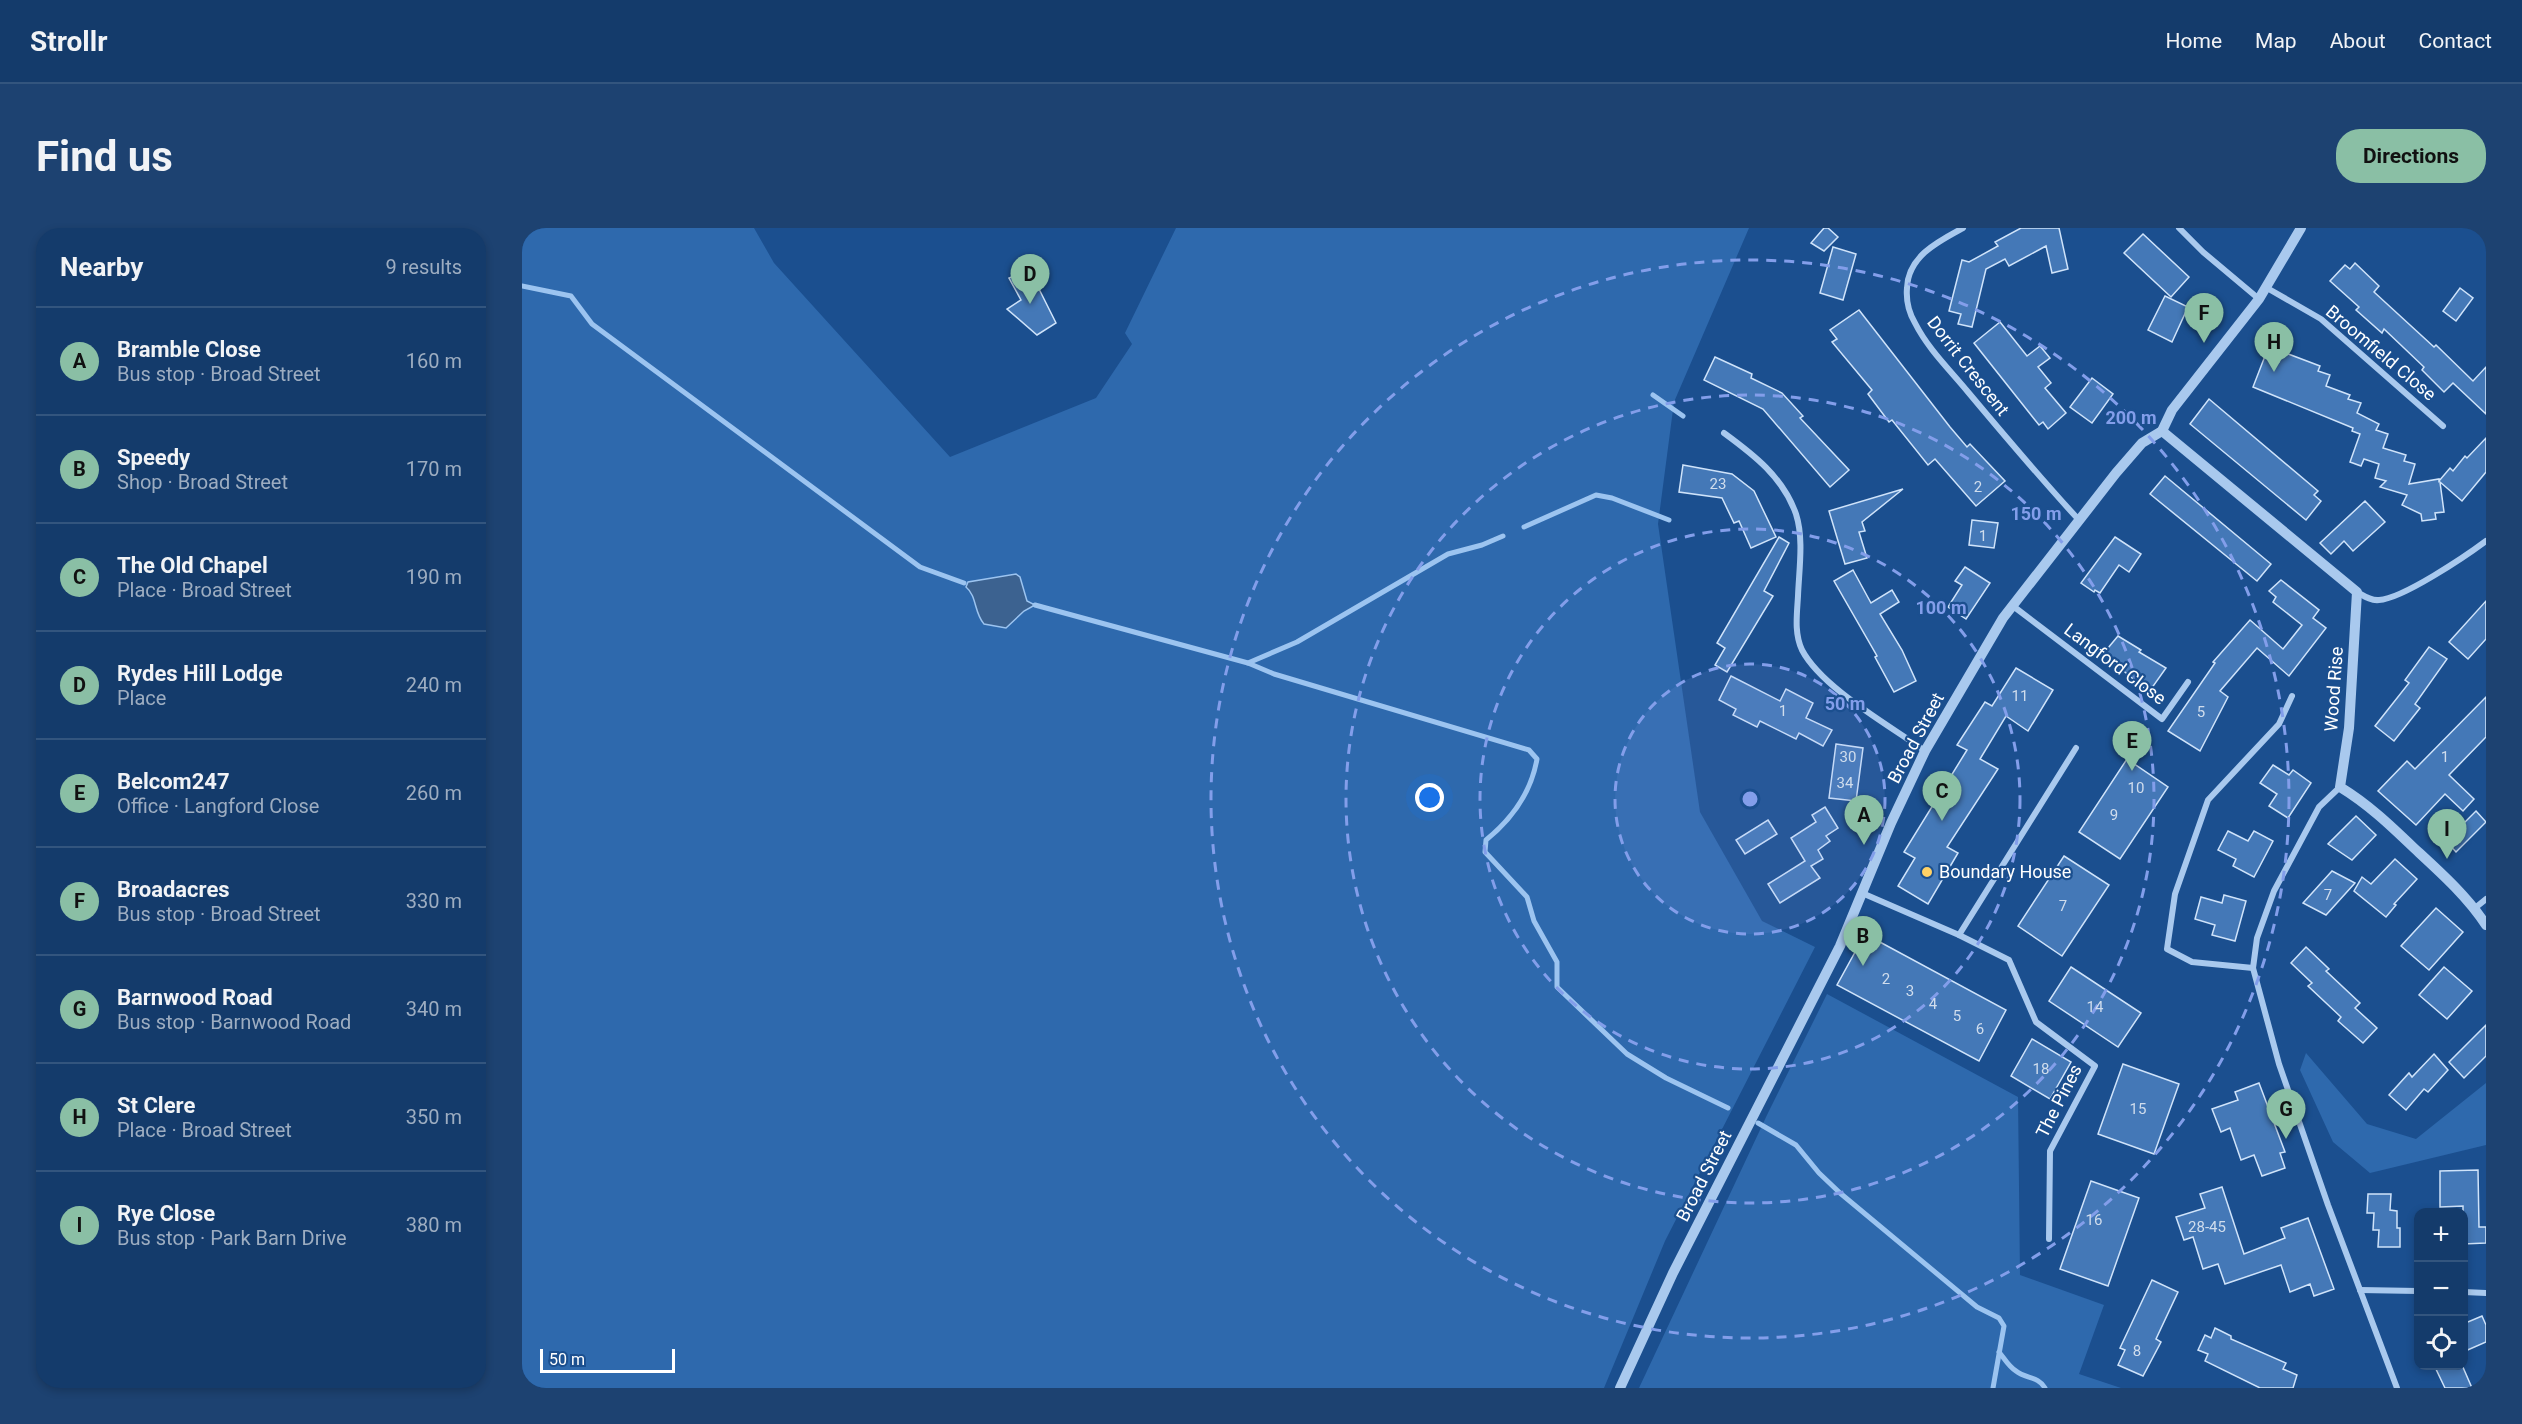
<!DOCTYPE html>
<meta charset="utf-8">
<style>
body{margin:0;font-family:Roboto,sans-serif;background:#1d4271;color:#f1f3f6}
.controls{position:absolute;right:18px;bottom:18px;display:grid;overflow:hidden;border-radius:12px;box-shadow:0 3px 9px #0003}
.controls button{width:54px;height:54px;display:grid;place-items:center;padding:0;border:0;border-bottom:2px solid #33557e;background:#143b6b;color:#f1f3f6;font:30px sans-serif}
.scale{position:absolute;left:18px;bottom:15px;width:135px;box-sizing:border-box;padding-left:6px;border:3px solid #fff;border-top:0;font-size:16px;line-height:21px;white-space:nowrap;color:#fff;-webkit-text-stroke:4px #1b4f8f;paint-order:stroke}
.you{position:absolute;left:908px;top:570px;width:21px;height:21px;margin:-15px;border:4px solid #fff;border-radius:50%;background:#1a73e8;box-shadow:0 0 0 9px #1a73e833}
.badge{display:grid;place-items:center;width:39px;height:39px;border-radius:50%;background:#8abfa5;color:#111;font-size:20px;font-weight:700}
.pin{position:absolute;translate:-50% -50px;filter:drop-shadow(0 2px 3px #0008)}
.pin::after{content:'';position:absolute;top:32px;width:21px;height:18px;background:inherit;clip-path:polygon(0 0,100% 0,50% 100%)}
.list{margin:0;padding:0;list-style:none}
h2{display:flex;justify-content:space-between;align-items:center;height:78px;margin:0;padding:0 24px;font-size:26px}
h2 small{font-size:20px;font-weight:400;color:#9dadc1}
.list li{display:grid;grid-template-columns:39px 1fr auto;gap:18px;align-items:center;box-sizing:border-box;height:108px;padding:0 24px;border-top:2px solid #33557e}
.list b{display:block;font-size:22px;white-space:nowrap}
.list p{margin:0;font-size:20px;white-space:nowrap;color:#9dadc1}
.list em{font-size:20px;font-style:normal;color:#9dadc1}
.icon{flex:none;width:33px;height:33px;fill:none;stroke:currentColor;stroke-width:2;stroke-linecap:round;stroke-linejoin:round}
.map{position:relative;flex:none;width:1964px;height:1160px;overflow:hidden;border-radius:24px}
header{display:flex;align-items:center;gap:36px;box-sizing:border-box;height:84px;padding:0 30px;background:#143b6b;border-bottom:2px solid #33557e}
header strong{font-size:28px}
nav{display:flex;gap:33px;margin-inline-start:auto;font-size:21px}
.intro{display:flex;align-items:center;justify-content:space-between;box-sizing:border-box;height:144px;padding:0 36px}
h1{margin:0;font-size:42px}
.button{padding:15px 27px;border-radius:24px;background:#8abfa5;color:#111;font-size:21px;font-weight:700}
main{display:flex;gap:36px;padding:0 36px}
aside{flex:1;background:#143b6b;border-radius:24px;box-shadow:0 3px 9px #0003}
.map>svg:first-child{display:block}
.green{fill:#2e69ad}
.water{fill:#3c6290;stroke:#9cc4f0;stroke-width:1.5}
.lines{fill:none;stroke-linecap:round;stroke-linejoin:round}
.stream{stroke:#9cc4f0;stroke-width:5}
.building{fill:#4478b7;stroke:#cfe3fa;stroke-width:1.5}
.minor{stroke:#a9c9ee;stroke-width:6}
.tertiary{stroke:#a9c9ee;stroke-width:10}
.ring{fill:none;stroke:#839eea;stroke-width:3;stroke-dasharray:10 8}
.poi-dot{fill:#ffd166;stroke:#1b4f8f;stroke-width:2}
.labels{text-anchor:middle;stroke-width:4.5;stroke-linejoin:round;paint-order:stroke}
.number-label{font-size:15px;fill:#d0dded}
.street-label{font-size:18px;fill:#fff;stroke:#1b4f8f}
.poi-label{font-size:18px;fill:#fff;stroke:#1b4f8f;text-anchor:start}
.centre{fill:#839eea;stroke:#1b4f8f;stroke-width:3}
.ring-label{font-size:18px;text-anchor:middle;font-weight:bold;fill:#839eea;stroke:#1b4f8f;stroke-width:4.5;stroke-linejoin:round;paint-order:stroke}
</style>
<header>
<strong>Strollr</strong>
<nav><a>Home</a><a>Map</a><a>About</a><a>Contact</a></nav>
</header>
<div class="intro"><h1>Find us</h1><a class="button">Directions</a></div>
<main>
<aside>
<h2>Nearby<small>9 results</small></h2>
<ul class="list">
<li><span class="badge">A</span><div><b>Bramble Close</b><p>Bus stop · Broad Street</p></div><em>160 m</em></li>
<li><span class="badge">B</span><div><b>Speedy</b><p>Shop · Broad Street</p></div><em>170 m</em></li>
<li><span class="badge">C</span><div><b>The Old Chapel</b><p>Place · Broad Street</p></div><em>190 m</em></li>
<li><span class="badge">D</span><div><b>Rydes Hill Lodge</b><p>Place</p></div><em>240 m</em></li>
<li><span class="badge">E</span><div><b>Belcom247</b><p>Office · Langford Close</p></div><em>260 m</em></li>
<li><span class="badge">F</span><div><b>Broadacres</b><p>Bus stop · Broad Street</p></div><em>330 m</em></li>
<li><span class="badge">G</span><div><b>Barnwood Road</b><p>Bus stop · Barnwood Road</p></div><em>340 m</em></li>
<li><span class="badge">H</span><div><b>St Clere</b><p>Place · Broad Street</p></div><em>350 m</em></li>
<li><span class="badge">I</span><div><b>Rye Close</b><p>Bus stop · Park Barn Drive</p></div><em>380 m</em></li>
</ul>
</aside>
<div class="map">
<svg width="1964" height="1160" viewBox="0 0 1964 1160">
<rect width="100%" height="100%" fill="#1b4f8f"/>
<g class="green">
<polygon points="0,0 232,0 252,35 428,229 574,170 610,116 603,105 654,0 1227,0 1152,174 1136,296 1178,584 1240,693 1293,719 1143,1013 1082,1160 0,1160"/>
<polygon points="1305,766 1496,869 1498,1047 1582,1077 1557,1146 1599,1160 1117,1160 1245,887"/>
<polygon points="1784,825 1845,896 1894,911 1964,855 1964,917 1848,945 1811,914 1778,842"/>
</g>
<path class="water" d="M494,346l4,3 7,24 8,4 -11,6 -18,17 -22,-4c-10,-11 -7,-28 -18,-37l2,-5z"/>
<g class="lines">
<g class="stream">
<polyline points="0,58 49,68 70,96 398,339 442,355"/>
<polyline points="1131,167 1161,188"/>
<polyline points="1002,299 1074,267 1090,270 1147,292"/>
<path d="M513,377l213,58 26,11 255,76 8,9c-6,34 -25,60 -51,81l-1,12 42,45 7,24 23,41v25l70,67 39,24 62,30"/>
<polyline points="726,435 775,414 926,326 960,317 981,308"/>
<polyline points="1236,895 1274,917 1297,945 1318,965 1455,1079 1477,1090 1482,1098 1471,1160"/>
<path d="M1477,1124c5,6 10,15 17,19 10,8 22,5 29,17"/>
<polyline points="0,1153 4,1160"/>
</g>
</g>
<g class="building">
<polygon points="1302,0 1306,0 1316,9 1302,23 1289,15"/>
<polygon points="1499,0 1537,0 1546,41 1530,45 1524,18 1487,38 1483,31 1464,41 1450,99 1436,96 1439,86 1427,83 1440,32 1447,34 1476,18 1473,14"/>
<polygon points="1621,6 1667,49 1649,69 1602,25"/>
<polygon points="1311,19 1334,26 1321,72 1298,65"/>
<polygon points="1833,35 1857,58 1852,64 1912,119 1914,117 1951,153 1964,139 1964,186 1931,155 1922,164 1900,142 1902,139 1862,101 1860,105 1834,82 1837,79 1808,53 1823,37 1828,41"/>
<polygon points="507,41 534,95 515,107 485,81 499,72 487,50"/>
<polygon points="1938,60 1951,70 1934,93 1921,83"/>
<polygon points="1643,68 1666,79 1650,114 1626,102"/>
<polygon points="1337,82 1428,199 1445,219 1448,216 1483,253 1454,278 1413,231 1406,237 1370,192 1367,194 1346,166 1350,162 1310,114 1315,111 1308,102"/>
<polygon points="1478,94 1505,128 1518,118 1528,130 1516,139 1529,155 1523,160 1544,185 1526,201 1521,194 1517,197 1452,115"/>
<polygon points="1761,124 1798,138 1796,143 1808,147 1804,158 1828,167 1826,171 1839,175 1835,185 1857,196 1854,202 1866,206 1861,220 1884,227 1882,233 1893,236 1887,256 1917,251 1917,253 1928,240 1931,243 1943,228 1945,230 1964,210 1964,244 1940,273 1918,254 1922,284 1913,285 1914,291 1900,293 1899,286 1880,277 1885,267 1858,259 1864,253 1853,250 1857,236 1842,231 1839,238 1828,234 1838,206 1830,203 1831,200 1731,159 1743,128 1757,134"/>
<polygon points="1193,129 1230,146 1229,150 1260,165 1281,188 1278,190 1327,242 1308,259 1241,181 1182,152"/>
<polygon points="1570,150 1591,166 1570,195 1548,179"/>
<polygon points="1687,171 1796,263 1792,267 1799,273 1784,292 1668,196"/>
<polygon points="1161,237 1210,246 1232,263 1254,309 1229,320 1217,293 1212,295 1200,270 1157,264"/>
<polygon points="1643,248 1749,336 1735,353 1628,266"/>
<polygon points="1381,261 1340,294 1343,303 1337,304 1345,330 1323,336 1307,283"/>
<polygon points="1843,273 1863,294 1831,323 1822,313 1809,326 1798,315"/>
<polygon points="1450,292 1476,295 1472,320 1447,317"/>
<polygon points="1257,309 1267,315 1242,363 1251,368 1205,444 1193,437 1203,420 1195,415"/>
<polygon points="1593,309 1619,326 1607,344 1597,337 1578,365 1573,362 1572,364 1559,355"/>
<polygon points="1443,339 1468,355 1444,391 1426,379 1440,357 1433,353"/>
<polygon points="1331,342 1349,375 1370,362 1377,374 1358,386 1380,422 1394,453 1372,464 1353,429 1355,428 1312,353"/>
<polygon points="1759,352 1797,382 1791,390 1804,400 1767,448 1735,420 1698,463 1706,469 1678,523 1646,503 1693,435 1691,434 1728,392 1761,421 1780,397 1751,374 1754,369 1747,363"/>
<polygon points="1964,373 1964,411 1946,431 1927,414"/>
<polygon points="1596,408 1619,422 1617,424 1644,440 1627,464 1581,426"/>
<polygon points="1907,419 1925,431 1893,476 1898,480 1872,513 1853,498 1887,455 1883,452"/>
<polygon points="1494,440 1531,462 1506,503 1484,488 1458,531 1476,541 1425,619 1436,625 1406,676 1376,658 1393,630 1382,624 1445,522 1435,517 1463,474 1470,478"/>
<polygon points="1209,448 1258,473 1264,461 1291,475 1284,490 1310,502 1301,518 1277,505 1274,511 1238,493 1235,499 1211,487 1214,481 1197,472"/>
<polygon points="1964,469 1964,509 1927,547 1952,571 1941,583 1923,566 1894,597 1856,563 1885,533 1893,541"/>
<polygon points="1314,516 1341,520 1334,573 1307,570"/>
<polygon points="1605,531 1646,559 1598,631 1557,604"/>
<polygon points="1751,537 1767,547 1771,542 1789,555 1766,590 1747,578 1755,566 1738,555"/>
<polygon points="1303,579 1316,600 1304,608 1308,613 1296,622 1301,631 1289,638 1298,650 1258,675 1246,656 1283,633 1269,610 1294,594 1290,587"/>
<polygon points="1954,583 1964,594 1934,624 1924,613"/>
<polygon points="1834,588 1854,607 1830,632 1806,616"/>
<polygon points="1246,592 1255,606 1223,626 1214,612"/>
<polygon points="1706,603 1726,613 1732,603 1751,613 1732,649 1711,638 1714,631 1696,622"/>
<polygon points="1542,628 1587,657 1540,728 1496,698"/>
<polygon points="1873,631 1895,651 1872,676 1874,677 1864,689 1832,663 1840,649 1849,656"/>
<polygon points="1810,643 1833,655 1804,687 1781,675"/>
<polygon points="1702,667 1724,673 1713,713 1690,707 1693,697 1673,691 1679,669 1700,675"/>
<polygon points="1914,680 1941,704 1907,742 1879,718"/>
<polygon points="1343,706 1484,782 1457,833 1315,757"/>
<polygon points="1784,719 1807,741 1804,743 1838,775 1833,780 1855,800 1841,815 1816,793 1819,789 1786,758 1790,755 1769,735"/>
<polygon points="1549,739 1619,785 1596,819 1527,773"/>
<polygon points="1922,739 1950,763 1925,791 1897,767"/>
<polygon points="1964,797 1964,828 1942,850 1927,834"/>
<polygon points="1510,811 1549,834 1528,871 1489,848"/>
<polygon points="1912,826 1926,842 1906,864 1902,861 1884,882 1867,867 1887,845 1890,849"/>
<polygon points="1601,836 1657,856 1632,926 1576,906"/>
<polygon points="1737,855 1763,924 1758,925 1763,940 1740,948 1732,927 1719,932 1708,900 1699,904 1690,881 1716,872 1713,864"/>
<polygon points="1956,942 1957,999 1964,999 1964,1015 1941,1016 1941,978 1918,979 1918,943"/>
<polygon points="1569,953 1617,970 1586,1058 1538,1041"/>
<polygon points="1700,959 1722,1026 1763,1010 1759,1000 1786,990 1812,1061 1792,1068 1788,1056 1768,1064 1759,1037 1703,1056 1696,1036 1681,1041 1671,1009 1662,1012 1654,989 1683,980 1678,966"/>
<polygon points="1846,966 1869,966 1868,982 1875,983 1875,1000 1878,1000 1878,1019 1856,1019 1857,1002 1851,1002 1852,985 1845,985"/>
<polygon points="1630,1052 1656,1064 1634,1111 1639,1114 1621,1148 1596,1137 1603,1122 1598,1120"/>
<polygon points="1960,1088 1964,1097 1964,1114 1941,1124 1941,1096"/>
<polygon points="1693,1100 1709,1108 1709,1111 1764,1135 1761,1141 1775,1147 1771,1160 1738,1160 1683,1133 1686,1126 1676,1122 1683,1107 1689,1110"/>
<polygon points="1912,1137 1940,1137 1950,1160 1923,1160"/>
</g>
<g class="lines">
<g class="minor">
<path d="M1441,0c-24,13 -55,28 -56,60 -1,12 2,25 8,35 13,26 35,47 53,69 36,43 72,86 111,128"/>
<polyline points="1657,0 1681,24 1737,71"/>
<polyline points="1745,60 1799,91 1921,198"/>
<path d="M1202,205c30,22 59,44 72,81 8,25 3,56 2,82 -1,18 -4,37 4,54 20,38 87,75 123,101"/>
<path d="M1835,364c7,4 14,9 22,8 23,-1 87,-44 107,-59"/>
<polyline points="1491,378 1640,491 1666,454"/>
<polyline points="1818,559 1797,579 1752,663 1735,710 1731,740 1757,836 1806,977 1875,1160"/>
<polyline points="1340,665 1437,707 1487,732 1514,794 1573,838 1528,923 1527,1011"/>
<polyline points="1953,680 1964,671"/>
<polyline points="1437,707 1554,520"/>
<polyline points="1731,740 1670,734 1645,721 1653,666 1686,572 1757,496 1770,468"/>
<polyline points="1838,1062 1896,1063"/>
<polyline points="1942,1064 1964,1065"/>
</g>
<g class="tertiary">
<path d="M1640,203l195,161 -8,136 -9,59c28,17 50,38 74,61 26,24 53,48 72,77"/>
<polyline points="1098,1160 1151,1045 1318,718 1369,595 1403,523 1481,390 1594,245 1620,215 1640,203 1650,182 1737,71 1779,0"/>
</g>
</g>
<circle cx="1228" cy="571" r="135" fill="#839eea" fill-opacity=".12"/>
<g class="ring">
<circle cx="1228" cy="571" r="135"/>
<circle cx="1228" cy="571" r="270"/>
<circle cx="1228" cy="571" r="404"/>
<circle cx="1228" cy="571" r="539"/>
</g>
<circle class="poi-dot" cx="1405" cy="644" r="6"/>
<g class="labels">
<g class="number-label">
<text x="1196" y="261">23</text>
<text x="1456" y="264">2</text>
<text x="1461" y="313">1</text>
<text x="1498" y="473">11</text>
<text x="1261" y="488">1</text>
<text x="1679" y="489">5</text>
<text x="1326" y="534">30</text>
<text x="1923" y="534">1</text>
<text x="1323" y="560">34</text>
<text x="1614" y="565">10</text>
<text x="1592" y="592">9</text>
<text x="1806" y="672">7</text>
<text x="1541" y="683">7</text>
<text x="1364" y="756">2</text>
<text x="1388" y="768">3</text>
<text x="1411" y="781">4</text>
<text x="1573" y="784">14</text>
<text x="1435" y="793">5</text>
<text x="1458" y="806">6</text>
<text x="1519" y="846">18</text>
<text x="1616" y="886">15</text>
<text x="1572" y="997">16</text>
<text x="1685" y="1004">28-45</text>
<text x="1615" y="1128">8</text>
</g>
<g class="street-label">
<text transform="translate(1859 125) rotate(40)" y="6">Broomfield Close</text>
<text transform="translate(1446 138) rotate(52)" y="6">Dorrit Crescent</text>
<text transform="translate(1593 436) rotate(37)" y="6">Langford Close</text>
<text transform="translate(1812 461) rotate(-86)" y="6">Wood Rise</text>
<text transform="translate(1394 510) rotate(-62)" y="6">Broad Street</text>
<text transform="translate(1537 873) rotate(-63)" y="6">The Pines</text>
<text transform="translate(1182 948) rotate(-63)" y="6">Broad Street</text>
</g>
<g class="poi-label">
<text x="1417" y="650">Boundary House</text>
</g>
</g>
<circle cx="1228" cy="571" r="9" class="centre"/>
<g class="ring-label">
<text x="1609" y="196">200 m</text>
<text x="1514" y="292">150 m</text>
<text x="1419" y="386">100 m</text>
<text x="1323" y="482">50 m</text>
</g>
</svg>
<div class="controls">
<button>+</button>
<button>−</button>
<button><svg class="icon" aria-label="locate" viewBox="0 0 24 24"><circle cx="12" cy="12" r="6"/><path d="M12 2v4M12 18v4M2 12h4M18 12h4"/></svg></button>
</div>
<div class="scale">50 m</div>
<div class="you"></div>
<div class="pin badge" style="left:1342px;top:617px">A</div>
<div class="pin badge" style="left:1341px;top:738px">B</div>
<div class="pin badge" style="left:1420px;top:593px">C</div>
<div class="pin badge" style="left:508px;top:76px">D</div>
<div class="pin badge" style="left:1610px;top:543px">E</div>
<div class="pin badge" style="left:1682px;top:115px">F</div>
<div class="pin badge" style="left:1764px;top:911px">G</div>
<div class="pin badge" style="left:1752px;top:144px">H</div>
<div class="pin badge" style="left:1925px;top:631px">I</div>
</div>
</main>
